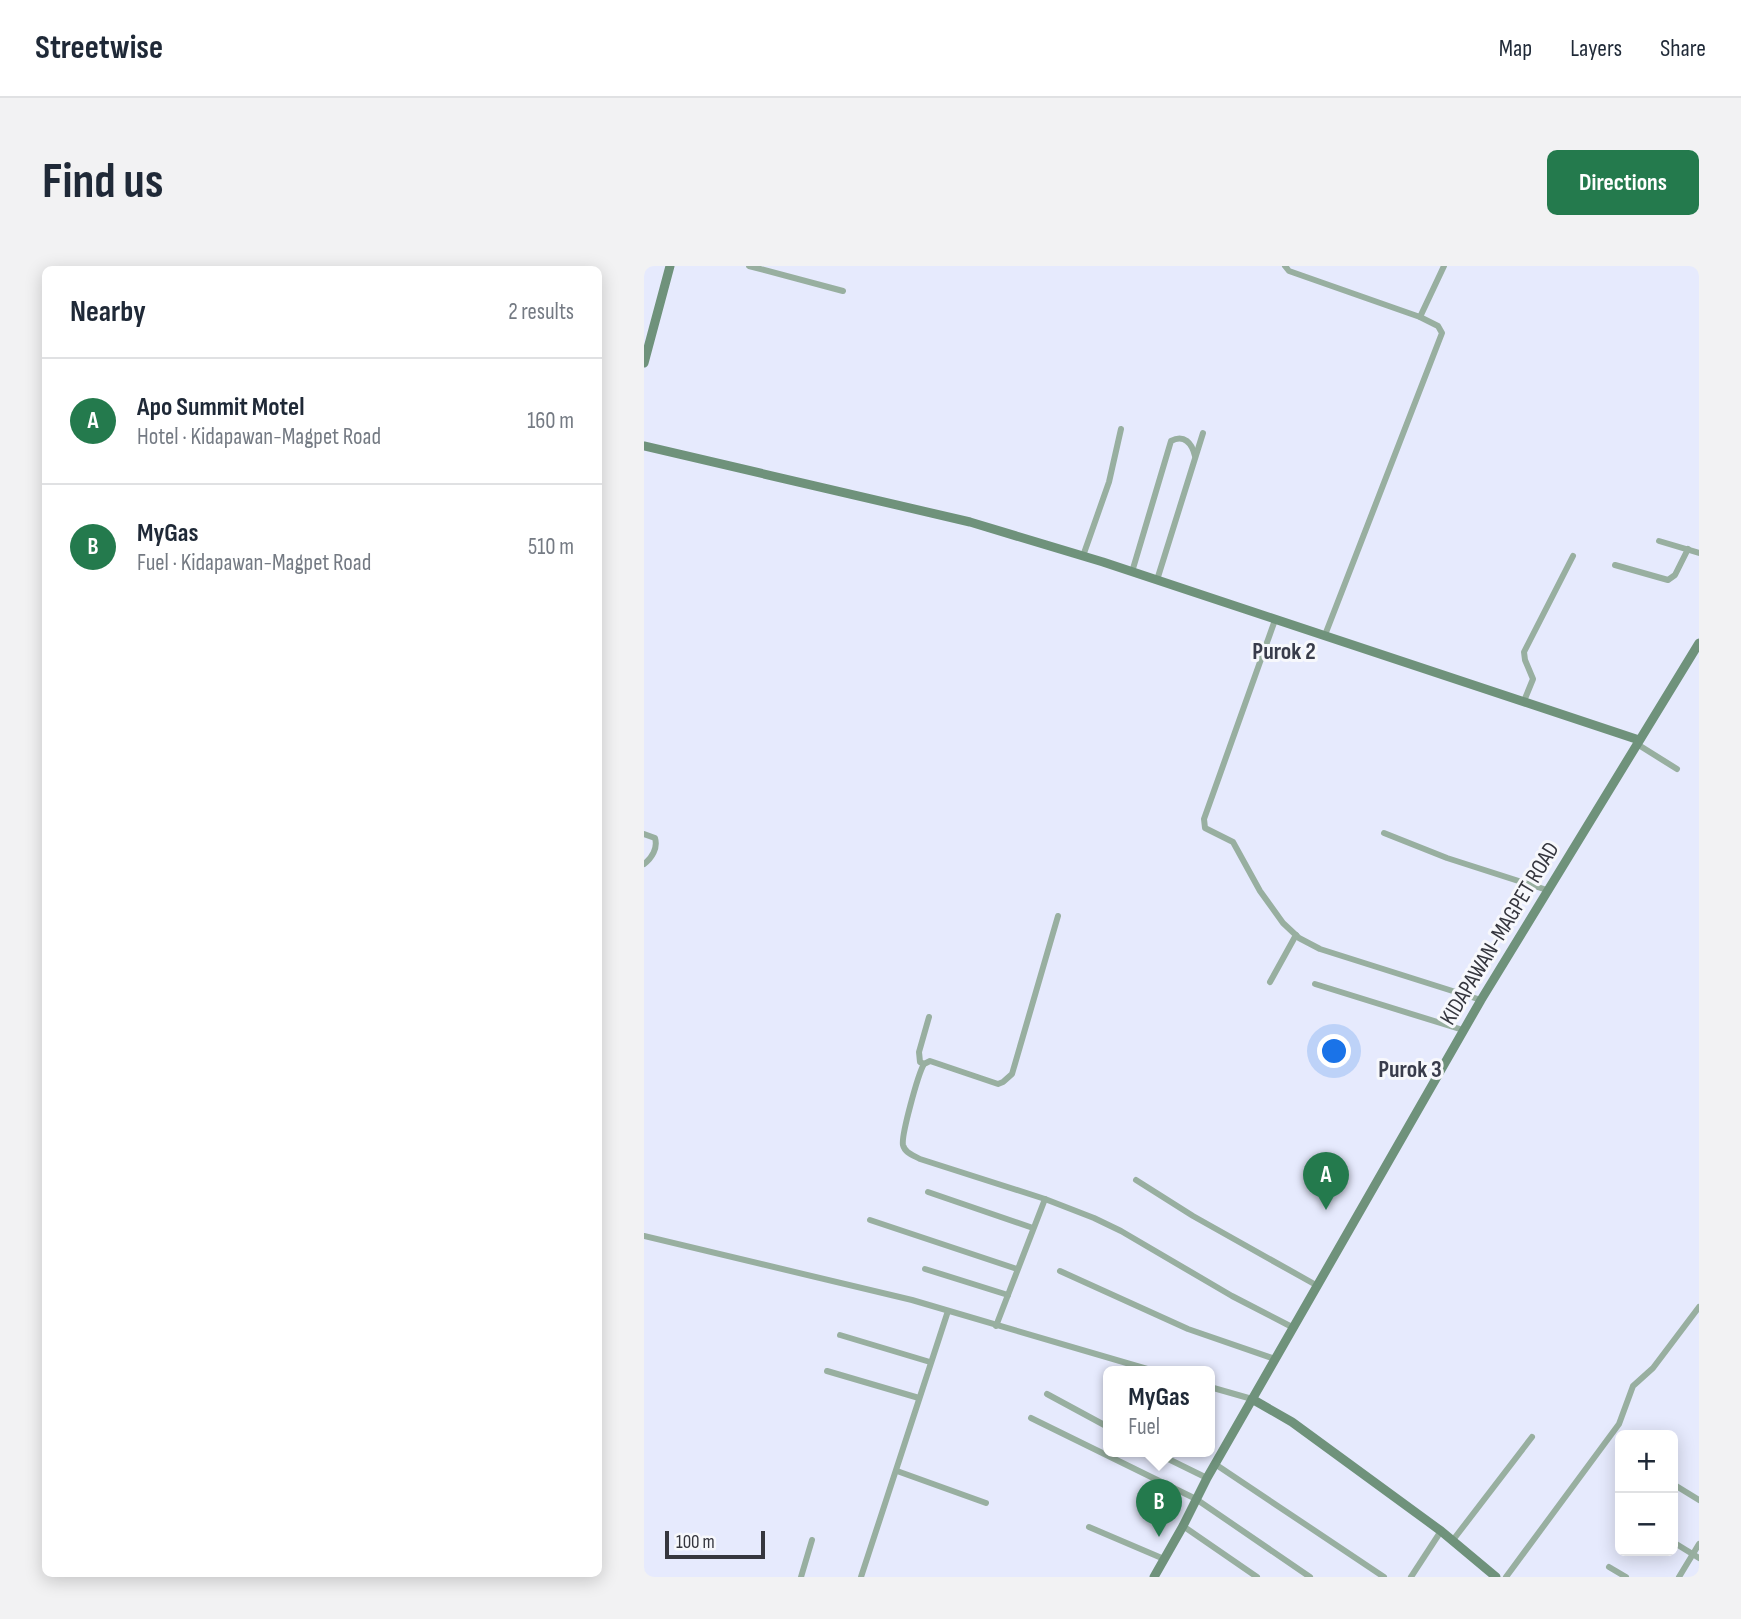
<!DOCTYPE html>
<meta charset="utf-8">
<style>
body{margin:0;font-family:"Sofia Sans Condensed",sans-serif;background:#f2f2f3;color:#1f2937}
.controls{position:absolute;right:21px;bottom:21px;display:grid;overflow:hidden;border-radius:10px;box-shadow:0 4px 18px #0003}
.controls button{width:63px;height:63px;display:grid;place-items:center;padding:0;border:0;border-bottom:2px solid #e0e1e3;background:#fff;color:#1f2937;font:35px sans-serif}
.scale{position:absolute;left:21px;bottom:18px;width:100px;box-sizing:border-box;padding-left:7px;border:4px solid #35363e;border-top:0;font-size:19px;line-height:24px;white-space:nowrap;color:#35363e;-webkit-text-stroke:5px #f7f8fc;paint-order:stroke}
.you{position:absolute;left:691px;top:786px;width:24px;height:24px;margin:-18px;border:5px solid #fff;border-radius:50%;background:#1a73e8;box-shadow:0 0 0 10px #1a73e833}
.badge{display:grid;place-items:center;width:46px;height:46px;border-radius:50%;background:#247a4d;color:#fff;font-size:23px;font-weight:700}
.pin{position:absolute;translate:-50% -58px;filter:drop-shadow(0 2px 4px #0008)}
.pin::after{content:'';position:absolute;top:37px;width:24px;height:21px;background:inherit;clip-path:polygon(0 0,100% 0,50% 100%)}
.popup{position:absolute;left:459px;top:1100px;width:112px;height:91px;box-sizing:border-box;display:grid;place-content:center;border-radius:10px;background:#fff;filter:drop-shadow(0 2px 5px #0005);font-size:23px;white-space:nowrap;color:#747a83}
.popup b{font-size:26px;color:#1f2937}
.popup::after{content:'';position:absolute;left:50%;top:100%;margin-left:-14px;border:14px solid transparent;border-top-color:#fff}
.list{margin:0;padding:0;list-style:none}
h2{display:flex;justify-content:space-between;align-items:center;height:91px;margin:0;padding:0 28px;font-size:30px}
h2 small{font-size:23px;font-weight:400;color:#747a83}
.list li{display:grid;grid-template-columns:46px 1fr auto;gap:21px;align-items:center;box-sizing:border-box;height:126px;padding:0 28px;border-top:2px solid #e0e1e3}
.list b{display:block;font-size:26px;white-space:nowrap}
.list p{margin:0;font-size:23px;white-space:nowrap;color:#747a83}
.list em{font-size:23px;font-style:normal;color:#747a83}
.map{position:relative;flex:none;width:1055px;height:1311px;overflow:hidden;border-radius:10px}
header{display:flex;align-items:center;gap:42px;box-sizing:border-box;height:98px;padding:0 35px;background:#fff;border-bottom:2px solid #e0e1e3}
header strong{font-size:33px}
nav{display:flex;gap:38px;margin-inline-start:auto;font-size:24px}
.intro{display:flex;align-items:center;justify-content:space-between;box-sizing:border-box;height:168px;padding:0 42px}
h1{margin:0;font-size:49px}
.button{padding:18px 32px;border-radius:10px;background:#247a4d;color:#fff;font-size:24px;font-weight:700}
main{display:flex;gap:42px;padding:0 42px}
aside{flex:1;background:#fff;border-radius:10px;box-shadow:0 4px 18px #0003}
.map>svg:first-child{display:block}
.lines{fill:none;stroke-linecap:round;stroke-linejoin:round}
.street{stroke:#98afa0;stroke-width:6}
.secondary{stroke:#6f927b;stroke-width:9}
.labels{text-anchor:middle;stroke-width:6;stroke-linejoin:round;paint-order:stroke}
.street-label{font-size:23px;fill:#35363e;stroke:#f7f8fc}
.neighbourhood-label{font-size:24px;font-weight:bold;fill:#393c4b;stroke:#f7f8fc}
</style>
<header>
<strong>Streetwise</strong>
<nav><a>Map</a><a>Layers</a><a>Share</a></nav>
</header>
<div class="intro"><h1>Find us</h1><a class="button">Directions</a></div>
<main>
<aside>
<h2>Nearby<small>2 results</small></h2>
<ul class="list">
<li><span class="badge">A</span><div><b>Apo Summit Motel</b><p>Hotel · Kidapawan-Magpet Road</p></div><em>160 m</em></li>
<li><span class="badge">B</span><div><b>MyGas</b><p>Fuel · Kidapawan-Magpet Road</p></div><em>510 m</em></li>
</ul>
</aside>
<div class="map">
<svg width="1055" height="1311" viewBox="0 0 1055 1311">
<rect width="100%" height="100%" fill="#e6eafd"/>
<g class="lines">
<g class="street">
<polyline points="105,0 199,25"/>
<polyline points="641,0 645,5 776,51 794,60 798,67 681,369"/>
<polyline points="776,51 800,0"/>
<polyline points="1015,275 1055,287"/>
<polyline points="439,290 465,216 477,163"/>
<polyline points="971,299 1024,314 1031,309 1044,283"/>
<path d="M488,306l39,-131c13,-7 21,2 24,15"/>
<polyline points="513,314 559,167"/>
<polyline points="631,354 560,553 561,562 589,576 616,625 639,657 655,672 676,683 837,734"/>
<polyline points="880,435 889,413 881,394 880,386 929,290"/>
<polyline points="993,478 1033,503"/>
<polyline points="740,567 803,592 903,624"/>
<path d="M0,568l11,4c3,10 -3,20 -11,26"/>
<path d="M414,650l-46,158 -9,8 -5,2 -68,-23 -6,3c-6,10 -23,72 -21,81 2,8 10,10 17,14l125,40 49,19 27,13 111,65 60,31"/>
<polyline points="626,716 652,669"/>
<polyline points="671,718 819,764"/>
<polyline points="280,798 276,796 275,786 285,751"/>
<polyline points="492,914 549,950 672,1019"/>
<polyline points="284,926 389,962"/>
<polyline points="226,954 373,1003"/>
<polyline points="0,970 268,1034 510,1105"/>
<polyline points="281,1003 364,1029"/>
<polyline points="416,1005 544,1063 631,1093"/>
<polyline points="352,1060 401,933"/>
<polyline points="196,1069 286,1096"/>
<polyline points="183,1105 275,1132"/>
<polyline points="566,1121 608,1133"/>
<polyline points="403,1128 464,1161"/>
<polyline points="387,1152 552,1233 666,1311"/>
<polyline points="508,1185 563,1212"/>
<polyline points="571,1198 740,1311"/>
<polyline points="253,1205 342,1237"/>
<polyline points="1029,1218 1055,1234"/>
<polyline points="539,1260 613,1311"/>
<polyline points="445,1261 520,1293"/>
<polyline points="809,1274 888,1171"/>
<polyline points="1029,1276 1055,1292"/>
<polyline points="965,1301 982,1311"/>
<polyline points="157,1311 168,1274"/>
<polyline points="217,1311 304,1045"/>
<polyline points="767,1311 797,1265"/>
<polyline points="862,1311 975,1158 989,1120 1009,1102 1055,1041"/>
<polyline points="1035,1311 1055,1278"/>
</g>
<g class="secondary">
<polyline points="0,97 26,0"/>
<polyline points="0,180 326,256 459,296 995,474"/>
<polyline points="608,1133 648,1156 797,1265 852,1311"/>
<polyline points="510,1311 539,1260 563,1212 837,734 1055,377"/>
</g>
</g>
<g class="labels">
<g class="street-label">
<text transform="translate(855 667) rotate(-59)" y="8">KIDAPAWAN-MAGPET ROAD</text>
</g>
<g class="neighbourhood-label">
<text x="640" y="393">Purok 2</text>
<text x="766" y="811">Purok 3</text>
</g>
</g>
</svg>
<div class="controls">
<button>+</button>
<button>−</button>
</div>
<div class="scale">100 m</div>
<div class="you"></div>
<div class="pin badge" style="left:682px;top:944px">A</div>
<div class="pin badge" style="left:515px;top:1271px">B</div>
<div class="popup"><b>MyGas</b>Fuel</div>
</div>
</main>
